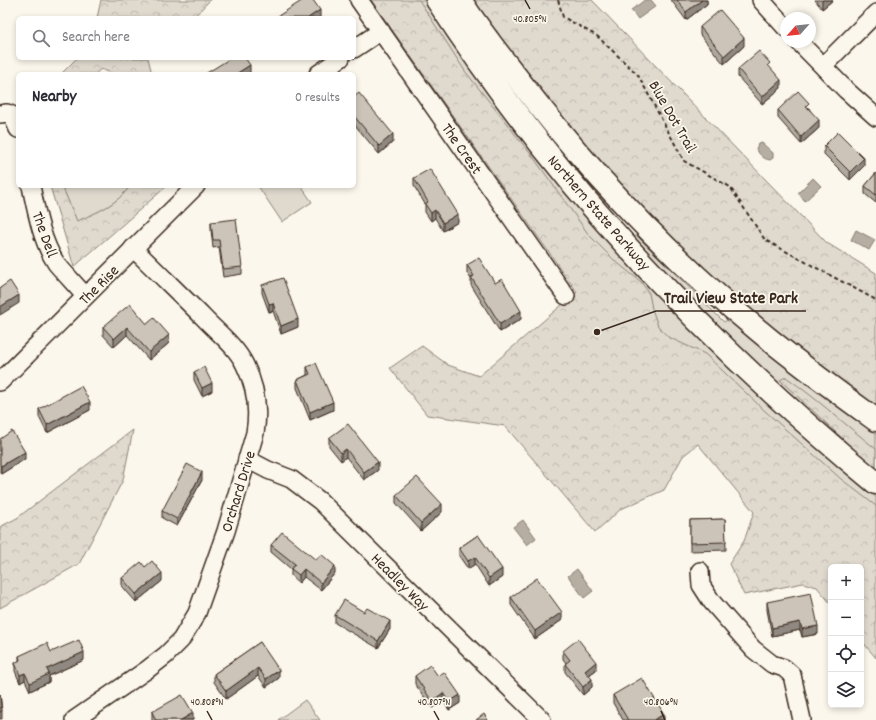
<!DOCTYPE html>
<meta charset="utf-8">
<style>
body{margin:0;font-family:Dekko,sans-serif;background:#f7f7f7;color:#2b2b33}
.controls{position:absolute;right:12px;bottom:12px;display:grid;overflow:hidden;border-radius:6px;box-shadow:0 2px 6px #0003}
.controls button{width:36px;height:36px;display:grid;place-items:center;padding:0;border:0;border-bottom:1px solid #e1e1e2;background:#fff;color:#2b2b33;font:20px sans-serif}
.compass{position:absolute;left:780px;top:12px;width:36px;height:36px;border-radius:50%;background:#fff;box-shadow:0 2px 6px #0003;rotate:243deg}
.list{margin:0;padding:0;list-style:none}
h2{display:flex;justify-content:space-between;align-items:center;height:52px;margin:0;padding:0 16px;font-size:17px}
h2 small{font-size:13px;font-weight:400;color:#7c7c81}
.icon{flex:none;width:22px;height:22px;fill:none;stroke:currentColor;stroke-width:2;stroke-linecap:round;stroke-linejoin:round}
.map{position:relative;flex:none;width:876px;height:720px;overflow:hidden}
.search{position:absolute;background:#fff;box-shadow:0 2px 6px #0003;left:16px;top:16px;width:340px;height:44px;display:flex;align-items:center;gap:10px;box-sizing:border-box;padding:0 14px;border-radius:6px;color:#7c7c81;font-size:15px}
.panel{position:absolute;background:#fff;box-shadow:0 2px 6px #0003;left:16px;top:72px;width:340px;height:116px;border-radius:6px}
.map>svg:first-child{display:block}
.grass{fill:#dfd9ce;stroke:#8d8276}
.forest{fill:url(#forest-crowns);stroke:#8d8276}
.water{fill:#b6aea2;stroke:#85796d}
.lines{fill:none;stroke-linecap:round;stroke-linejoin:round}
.minor-casing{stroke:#3b2a1e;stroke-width:20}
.highway-casing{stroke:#3b2a1e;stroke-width:25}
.path{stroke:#3b2a1e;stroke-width:2;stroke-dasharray:4 3;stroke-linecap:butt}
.minor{stroke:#fbf7ec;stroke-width:17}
.highway{stroke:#fbf7ec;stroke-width:22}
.wall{fill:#afa99f;stroke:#3b2a1e}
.shaded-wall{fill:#8f8982;stroke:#3b2a1e}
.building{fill:#ccc4b9;stroke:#3b2a1e}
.ticks{fill:none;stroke:#3b2a1e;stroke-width:1.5}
.labels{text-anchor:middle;stroke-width:3.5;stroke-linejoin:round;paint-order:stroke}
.street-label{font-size:16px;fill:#3b2a1e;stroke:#fbf7ec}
.ticks-label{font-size:10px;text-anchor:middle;fill:#3b2a1e;stroke:#fbf7ec;stroke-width:3.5;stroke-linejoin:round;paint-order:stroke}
.leader{fill:none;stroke:#3b2a1e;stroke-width:1.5}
.callout-dot{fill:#3b2a1e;stroke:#fbf7ec;stroke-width:1.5}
.callout-label{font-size:17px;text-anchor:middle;font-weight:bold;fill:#3b2a1e;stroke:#fbf7ec;stroke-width:3.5;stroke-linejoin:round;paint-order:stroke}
</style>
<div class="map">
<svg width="876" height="720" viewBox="0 0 876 720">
<defs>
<pattern id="forest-crowns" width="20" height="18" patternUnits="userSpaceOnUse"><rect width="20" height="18" fill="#dfd9ce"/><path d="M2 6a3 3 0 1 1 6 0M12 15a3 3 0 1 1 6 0" fill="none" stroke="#c0bab0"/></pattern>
</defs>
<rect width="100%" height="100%" fill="#fbf7ec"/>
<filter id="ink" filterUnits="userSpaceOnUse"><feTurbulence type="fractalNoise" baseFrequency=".025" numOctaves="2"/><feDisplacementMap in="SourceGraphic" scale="8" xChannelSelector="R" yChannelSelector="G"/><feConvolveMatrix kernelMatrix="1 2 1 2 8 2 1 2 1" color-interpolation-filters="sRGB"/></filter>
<g filter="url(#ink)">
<g class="grass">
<polygon points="414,0 424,0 479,82 605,237 679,318 755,389 861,485 876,497 876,516 678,356 570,220"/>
<path d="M62,186h68c-12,18 -34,27 -53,36z"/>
<polygon points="258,186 301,186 312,202 282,222"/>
<polygon points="632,236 637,236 724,322 730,318 876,431 876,474 861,461 720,329"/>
<polygon points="305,700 320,720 278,720"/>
</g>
<g class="forest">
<polygon points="101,0 210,0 193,18 97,18"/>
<polygon points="371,0 419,0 465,71 533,157 589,235 614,260 641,282 649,293 652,309 658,326 668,337 705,354 765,411 841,479 876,506 876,658 861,640 861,567 831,567 831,604 817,587 803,583 744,595 729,564 744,541 754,512 698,444 683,456 664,490 621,509 595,532 505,426 427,415 390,368 422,346 448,365 479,376 577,292"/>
<polygon points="470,0 592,0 827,243 876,273 876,408 809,360 716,284 588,153"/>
<polygon points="77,58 148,58 152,74 114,74 101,69 95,74 61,74"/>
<path d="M50,186h12l15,35c19,-8 41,-17 53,-35h37l-93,81z"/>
<path d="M786,377c31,22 60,48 90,72v21l-96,-90z"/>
<polygon points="133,430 123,480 79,564 0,608 0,527 17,518"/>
</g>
<g class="water">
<polygon points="645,0 651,0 656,6 638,19 631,10"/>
<path d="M762,143l11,10v5l-3,2c-7,-1 -10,-5 -14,-11l2,-5z"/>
<polygon points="813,178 821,186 805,201 798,193"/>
<polygon points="856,230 875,240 869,250 851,240"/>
<polygon points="523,520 536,538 527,545 513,527"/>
<polygon points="577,569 593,591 584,598 568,576"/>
</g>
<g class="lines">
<defs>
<g id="minor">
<polyline points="359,0 566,296"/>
<polyline points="761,0 786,28"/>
<polyline points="799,42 846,90 876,117"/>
<polyline points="354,49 381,31"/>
<polyline points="823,66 876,13"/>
<polyline points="318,74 341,58"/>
<polyline points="0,114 7,113 12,115 18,129"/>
<path d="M31,186c5,24 11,56 25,77 9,11 20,22 29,33"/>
<polyline points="0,382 196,186"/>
<polyline points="247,459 268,470 291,479 320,501 542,720"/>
<polyline points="700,571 701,585 712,602 753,649 772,664 784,668 792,675 802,720"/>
<path d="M74,720l74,-51 18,-14 15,-15 16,-27 29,-82 29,-98c4,-23 1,-46 -10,-68 -9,-19 -28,-33 -42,-48 -23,-23 -47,-46 -70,-69"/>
</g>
<g id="highway">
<path d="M437,0c119,183 271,345 439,483"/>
<path d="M460,0c17,26 36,51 55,75 71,93 153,181 243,255 38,32 78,61 118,90"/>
</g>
</defs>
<use href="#minor" class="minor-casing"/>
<use href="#highway" class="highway-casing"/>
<polyline class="path" points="558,0 563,17 597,36 638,75 684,161 730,187 765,240 876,300"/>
<use href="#minor" class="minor"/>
<use href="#highway" class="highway"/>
</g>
<g class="wall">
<polygon points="671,0 707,0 707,4 686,20"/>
<polygon points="815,0 833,0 822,9"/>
<polygon points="700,27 744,46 724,64 700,35"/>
<polygon points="738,69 781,88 762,104 738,77"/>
<polygon points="354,97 393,142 379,154 354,124"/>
<polygon points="809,108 819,128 801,144 778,118 778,110"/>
<polygon points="824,146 864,166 850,180 824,154"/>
<polygon points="876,173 876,203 865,194 865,186"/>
<polygon points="414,178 458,222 443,231 435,218 431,221 425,212 425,204 414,186"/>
<polygon points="211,222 242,267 242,274 223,277 219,247 213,248 211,230"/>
<polygon points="467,265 495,283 521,319 500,332 471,285 471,279 467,273"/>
<polygon points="262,285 298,327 281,334 273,311 269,312 262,293"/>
<polygon points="147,324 169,343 149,360 127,335 114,347 103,335 103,327"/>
<polygon points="307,367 333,410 310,420 297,388 297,380 307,375"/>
<polygon points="194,372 212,391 202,396 194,380"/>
<polygon points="39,409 90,410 47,433 39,417"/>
<polygon points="329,438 378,470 364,480 346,457 341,461 329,446"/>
<polygon points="0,439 25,459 1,474 0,472"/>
<polygon points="202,480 177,526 162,518 162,511"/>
<polygon points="396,495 442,512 421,531 396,503"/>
<polygon points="725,519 726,550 690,551 690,520"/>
<polygon points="478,535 502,577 489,586 475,564 468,569 459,556 459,548"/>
<polygon points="271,545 316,560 335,573 321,590 304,577 299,583 291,576 291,569 271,552"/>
<polygon points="145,567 162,581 136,602 122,586 122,578"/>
<polygon points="511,597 562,620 535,639 511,605"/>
<polygon points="767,602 818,634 802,637 800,630 772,636 767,610"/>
<polygon points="335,615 390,629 378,648 335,623"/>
<polygon points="260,642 279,678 266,687 258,676 226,699 214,682 214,674"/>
<polygon points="563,651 596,670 589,675 592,687 583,695 565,672 565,664 566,663 563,659"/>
<polygon points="51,652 84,660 49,676 49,682 30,691 25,680 20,683 15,671 15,663 19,661 19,656"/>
<polygon points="415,676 438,676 460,703 449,710 443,701 432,708 415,684"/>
<polygon points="0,694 2,711 2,719 0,719"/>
<polygon points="613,695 664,720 623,720 613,703"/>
<polygon points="152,712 193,720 152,720"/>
</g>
<g class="shaded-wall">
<polygon points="702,0 707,0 707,4 686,20 686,12"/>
<polygon points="823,0 833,0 822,9 822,1"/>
<polygon points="320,10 320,18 308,18"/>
<polygon points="744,38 744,46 724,64 724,56"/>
<polygon points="250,65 250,73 248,74 236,74"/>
<polygon points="781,80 781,88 762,104 762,97"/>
<polygon points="819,120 819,128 801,144 801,137"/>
<polygon points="393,134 393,142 379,154 379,146"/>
<polygon points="864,158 864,166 850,180 850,172"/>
<polygon points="435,210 435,218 431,221 431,213"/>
<polygon points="458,214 458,222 443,231 443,223"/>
<polygon points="19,295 19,303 0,315 0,307"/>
<polygon points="273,303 273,311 269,312 269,304"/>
<polygon points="521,311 521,319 500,332 500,324"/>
<polygon points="298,319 298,327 281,334 281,326"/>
<polygon points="127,327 127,335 114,347 114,339"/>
<polygon points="169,335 169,343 149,360 149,352"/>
<polygon points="212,383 212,391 202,396 202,388"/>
<polygon points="90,402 90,410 47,433 47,425"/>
<polygon points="333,402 333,410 310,420 310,412"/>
<polygon points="346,449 346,457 341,461 341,453"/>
<polygon points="25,452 25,459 1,474 1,466"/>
<polygon points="378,462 378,470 364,480 364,472"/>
<polygon points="202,472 202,480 177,526 177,519"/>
<polygon points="442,504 442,512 421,531 421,523"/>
<polygon points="475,557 475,564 468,569 468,561"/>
<polygon points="335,566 335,573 321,590 321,583"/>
<polygon points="304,569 304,577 299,583 299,575"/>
<polygon points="502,569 502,577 489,586 489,578"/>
<polygon points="162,573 162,581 136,602 136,594"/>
<polygon points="562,612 562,620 535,639 535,631"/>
<polygon points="390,621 390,629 378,648 378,641"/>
<polygon points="800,622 800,630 772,636 772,628"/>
<polygon points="818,626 818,634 802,637 802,629"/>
<polygon points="84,652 84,660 49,676 49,682 30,691 30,683 47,669"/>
<polygon points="596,662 596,670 585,678 585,671"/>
<polygon points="258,668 258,676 226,699 226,691"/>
<polygon points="279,670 279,678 266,687 266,679"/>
<polygon points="25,673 25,680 20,683 20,675"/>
<polygon points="592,679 592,687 583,695 583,687"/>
<polygon points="443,693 443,701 432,708 432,701"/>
<polygon points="460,695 460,703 449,710 449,702"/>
<polygon points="193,713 193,720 181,720"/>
<polygon points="664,714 664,720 654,720"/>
</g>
<g class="building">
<polygon points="303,0 313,0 320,10 308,18 275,18"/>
<polygon points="677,0 702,0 686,12"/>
<polygon points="720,10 744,38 724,56 700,27"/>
<polygon points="759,51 770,63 768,65 781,80 762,97 738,69"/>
<polygon points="231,58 245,58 250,65 236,74 205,74"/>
<polygon points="798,91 809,103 806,106 819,120 801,137 778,110"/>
<polygon points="359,93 393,134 379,146 354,116 354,97"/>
<polygon points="838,132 864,158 850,172 824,146"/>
<polygon points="430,169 458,214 443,223 435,210 431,213 425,204 428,202 414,178"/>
<polygon points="876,173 876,195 865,186"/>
<polygon points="236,219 242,267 223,269 219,240 213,240 211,222"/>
<polygon points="479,258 495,283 502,279 521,311 500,324 471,277 474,276 467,265"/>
<polygon points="283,278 298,319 281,326 273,303 269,304 262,285"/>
<polygon points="10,281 19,295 0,307 0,288"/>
<polygon points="130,304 147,324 154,318 169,335 149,352 127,327 114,339 103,327"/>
<polygon points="316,363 333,402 310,412 297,380 310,374 307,367"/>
<polygon points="204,367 212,383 202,388 194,372"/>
<polygon points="81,386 90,402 47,425 39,409"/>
<polygon points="348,424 378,462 364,472 346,449 341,453 329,438"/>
<polygon points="12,431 25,452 1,466 0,464 0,439"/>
<polygon points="187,464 202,472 177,519 162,511"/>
<polygon points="417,477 442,504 421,523 396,495"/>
<polygon points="725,519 726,542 690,543 690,520"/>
<polygon points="282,532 316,560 321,554 335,566 321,583 304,569 299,575 291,569 295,564 271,545"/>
<polygon points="478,535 502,569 489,578 475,557 468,561 459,548"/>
<polygon points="152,561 162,573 136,594 122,578 141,562 145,567"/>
<polygon points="537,578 562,612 535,631 511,597"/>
<polygon points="811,593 818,626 802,629 800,622 772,628 767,602"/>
<polygon points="344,600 364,612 367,608 390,621 378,641 335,615"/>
<polygon points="578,639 596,662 585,671 592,679 583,687 565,664 570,660 563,651"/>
<polygon points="79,640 84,652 47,669 49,674 30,683 25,673 20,675 15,663 20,660 19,656 47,643 51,652"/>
<polygon points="260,642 279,670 266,679 258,668 226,691 214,674"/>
<polygon points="430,665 438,676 444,672 460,695 449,702 443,693 432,701 415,676"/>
<polygon points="642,678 664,714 654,720 628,720 613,695"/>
<polygon points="0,694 2,711 0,712"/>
<polygon points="182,695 193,713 181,720 156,720 152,712"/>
<polygon points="484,714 488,720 476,720"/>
</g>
</g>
<path class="ticks" d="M525,0l5,9M207,711l5,9M434,711l5,9M661,711l4,9"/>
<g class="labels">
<g class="street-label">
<text transform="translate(674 116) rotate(60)" y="6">Blue Dot Trail</text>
<text transform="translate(463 148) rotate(55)" y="6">The Crest</text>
<text transform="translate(600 212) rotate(49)" y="6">Northern State Parkway</text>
<text transform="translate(46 234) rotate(70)" y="6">The Dell</text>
<text transform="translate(98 284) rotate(-45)" y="6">The Rise</text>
<text transform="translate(237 491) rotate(-73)" y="6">Orchard Drive</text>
<text transform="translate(401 581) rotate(45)" y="6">Headley Way</text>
</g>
</g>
<g class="ticks-label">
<text x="530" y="22">40.805°N</text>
<text x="207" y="705">40.808°N</text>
<text x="434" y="705">40.807°N</text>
<text x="661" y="705">40.806°N</text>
</g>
<path class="leader" d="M597 332L656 311H806"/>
<circle class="callout-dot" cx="597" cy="332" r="4"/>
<g class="callout-label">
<text x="731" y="303">Trail View State Park</text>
</g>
</svg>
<div class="controls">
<button>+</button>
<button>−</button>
<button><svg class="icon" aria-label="locate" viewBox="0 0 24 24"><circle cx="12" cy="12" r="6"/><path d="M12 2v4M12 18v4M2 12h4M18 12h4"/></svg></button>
<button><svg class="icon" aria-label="layers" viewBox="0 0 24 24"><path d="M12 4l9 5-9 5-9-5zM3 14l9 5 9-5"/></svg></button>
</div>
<svg class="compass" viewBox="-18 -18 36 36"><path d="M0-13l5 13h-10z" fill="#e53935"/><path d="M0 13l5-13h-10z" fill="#7c7c81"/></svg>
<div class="search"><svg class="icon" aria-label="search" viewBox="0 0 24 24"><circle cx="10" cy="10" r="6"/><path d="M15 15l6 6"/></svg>Search here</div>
<section class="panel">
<h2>Nearby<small>0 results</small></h2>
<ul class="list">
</ul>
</section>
</div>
